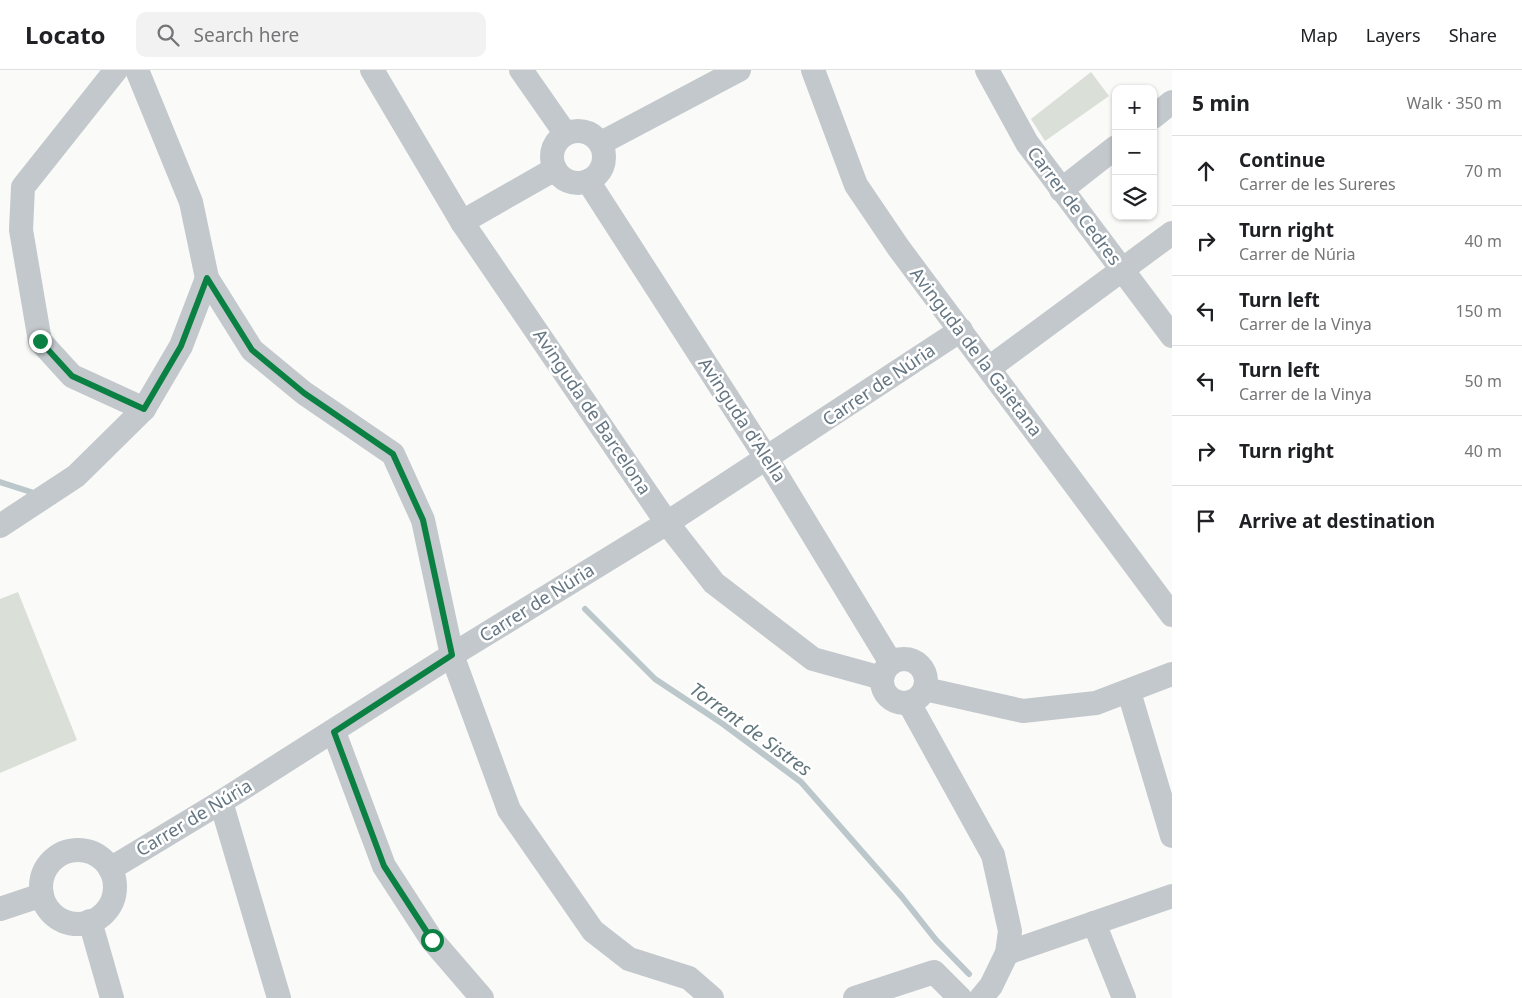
<!DOCTYPE html>
<meta charset="utf-8">
<style>
body{margin:0;font-family:"Noto Sans",sans-serif;background:#f2f2f2;color:#202124}
.controls{position:absolute;right:15px;top:15px;display:grid;overflow:hidden;border-radius:10px;box-shadow:0 1px 4px #0004}
.controls button{width:45px;height:45px;display:grid;place-items:center;padding:0;border:0;border-bottom:1px solid #e0e0e0;background:#fff;color:#202124;font:25px sans-serif}
.stop{position:absolute;width:15px;height:15px;margin:-11px;border:4px solid #0b8043;border-radius:50%;background:#fff}
.stop.end{background:#0b8043;border-color:#fff;box-shadow:0 1px 5px #0008}
.list{margin:0;padding:0;list-style:none}
h2{display:flex;justify-content:space-between;align-items:center;height:65px;margin:0;padding:0 20px;font-size:21px}
h2 small{font-size:16px;font-weight:400;color:#757577}
.list li{display:grid;grid-template-columns:32px 1fr auto;gap:15px;align-items:center;box-sizing:border-box;height:70px;padding:0 20px;border-top:1px solid #e0e0e0}
.list b{display:block;font-size:19px;white-space:nowrap}
.list p{margin:0;font-size:16px;white-space:nowrap;color:#757577}
.list em{font-size:16px;font-style:normal;color:#757577}
.icon{flex:none;width:28px;height:28px;fill:none;stroke:currentColor;stroke-width:2;stroke-linecap:round;stroke-linejoin:round}
.map{position:relative;flex:none;width:1172px;height:928px;overflow:hidden}
header{display:flex;align-items:center;gap:30px;box-sizing:border-box;height:70px;padding:0 25px;background:#fff;border-bottom:1px solid #e0e0e0}
header strong{font-size:24px}
nav{display:flex;gap:28px;margin-inline-start:auto;font-size:18px}
.search{width:350px;height:45px;background:#f2f2f2;display:flex;align-items:center;gap:12px;box-sizing:border-box;padding:0 18px;border-radius:10px;color:#757577;font-size:19px}
main{display:flex}
aside{flex:1;background:#fff}
.map>svg:first-child{display:block}
.green{fill:#dadfd7}
.lines{fill:none;stroke-linecap:round;stroke-linejoin:round}
.stream{stroke:#bbc7cb;stroke-width:6}
.minor{stroke:#c3c8cc;stroke-width:24}
.route{stroke:#0b8043;stroke-width:6}
.labels{text-anchor:middle;stroke-width:5;stroke-linejoin:round;paint-order:stroke}
.street-label{font-size:18px;fill:#657683;stroke:#fff}
.water-label{font-size:19px;font-style:italic;fill:#60757c;stroke:#fff}
</style>
<header>
<strong>Locato</strong>
<div class="search"><svg class="icon" aria-label="search" viewBox="0 0 24 24"><circle cx="10" cy="10" r="6"/><path d="M15 15l6 6"/></svg>Search here</div>
<nav><a>Map</a><a>Layers</a><a>Share</a></nav>
</header>
<main>
<div class="map">
<svg width="1172" height="928" viewBox="0 0 1172 928">
<rect width="100%" height="100%" fill="#fafaf8"/>
<g class="green">
<polygon points="1091,2 1109,26 1045,71 1031,49"/>
<polygon points="18,522 77,670 0,703 0,529"/>
</g>
<g class="lines">
<g class="stream">
<polyline points="0,412 34,423"/>
<polyline points="585,539 655,609 723,654 801,712 902,827 936,870 969,904"/>
</g>
<g class="minor">
<polyline points="116,0 23,117 21,160 40,271 72,306 144,339"/>
<polyline points="137,0 191,132 207,208 252,280 304,323 393,384 423,450 452,585 509,740 593,861 629,889 689,908 712,928"/>
<polyline points="372,0 462,152 667,453 714,513 813,589 882,608"/>
<polyline points="521,0 565,63"/>
<polyline points="813,0 856,115 898,177 1172,545"/>
<polyline points="987,0 1027,73 1172,266"/>
<polyline points="1153,47 1172,32"/>
<circle cx="578" cy="87" r="26"/>
<polyline points="601,73 739,0"/>
<polyline points="588,111 767,389 891,593"/>
<polyline points="1061,120 1116,77"/>
<polyline points="462,152 555,99"/>
<polyline points="989,298 1172,163"/>
<polyline points="0,456 76,406 144,339 181,276 207,208"/>
<circle cx="904" cy="611" r="22"/>
<polyline points="925,619 1023,641 1096,633 1172,604"/>
<polyline points="1129,622 1172,766"/>
<polyline points="909,633 993,785 1010,861 1007,883 991,916 981,928"/>
<polyline points="334,662 384,796 432,870 482,928"/>
<polyline points="221,732 279,928"/>
<circle cx="78" cy="817" r="37"/>
<polyline points="110,799 221,732 452,585 667,453 961,260"/>
<polyline points="0,839 42,825"/>
<polyline points="90,851 112,928"/>
<polyline points="1094,853 1124,928"/>
<polyline points="1007,883 1172,826"/>
<polyline points="855,928 934,902 960,928"/>
</g>
</g>
<g class="lines">
<polyline class="route" points="40,271 72,306 144,339 181,276 207,208 252,280 304,323 393,384 423,450 452,585 334,662 384,796 432,870"/>
</g>
<g class="labels">
<g class="street-label">
<text transform="translate(1074 136) rotate(53)" y="6">Carrer de Cedres</text>
<text transform="translate(976 282) rotate(53)" y="6">Avinguda de la Gaietana</text>
<text transform="translate(879 315) rotate(-34)" y="6">Carrer de Núria</text>
<text transform="translate(592 342) rotate(56)" y="6">Avinguda de Barcelona</text>
<text transform="translate(742 350) rotate(57)" y="6">Avinguda d'Alella</text>
<text transform="translate(537 533) rotate(-32)" y="6">Carrer de Núria</text>
<text transform="translate(194 748) rotate(-31)" y="6">Carrer de Núria</text>
</g>
<g class="water-label">
<text transform="translate(751 659) rotate(36)" y="7">Torrent de Sistres</text>
</g>
</g>
</svg>
<div class="controls">
<button>+</button>
<button>−</button>
<button><svg class="icon" aria-label="layers" viewBox="0 0 24 24"><path d="M12 4l9 5-9 5-9-5zM3 14l9 5 9-5"/></svg></button>
</div>
<div class="stop" style="left:432px;top:870px"></div>
<div class="stop end" style="left:40px;top:271px"></div>
</div>
<aside>
<h2>5 min<small>Walk · 350 m</small></h2>
<ul class="list">
<li><svg class="icon" aria-label="ahead" viewBox="0 0 24 24"><path d="M12 20V5M6 11l6-6 6 6"/></svg><div><b>Continue</b><p>Carrer de les Sureres</p></div><em>70 m</em></li>
<li><svg class="icon" aria-label="right" viewBox="0 0 24 24"><path d="M7 20v-9h11M14 6l5 5-5 5"/></svg><div><b>Turn right</b><p>Carrer de Núria</p></div><em>40 m</em></li>
<li><svg class="icon" aria-label="left" viewBox="0 0 24 24"><path d="M17 20v-9H6M10 6l-5 5 5 5"/></svg><div><b>Turn left</b><p>Carrer de la Vinya</p></div><em>150 m</em></li>
<li><svg class="icon" aria-label="left" viewBox="0 0 24 24"><path d="M17 20v-9H6M10 6l-5 5 5 5"/></svg><div><b>Turn left</b><p>Carrer de la Vinya</p></div><em>50 m</em></li>
<li><svg class="icon" aria-label="right" viewBox="0 0 24 24"><path d="M7 20v-9h11M14 6l5 5-5 5"/></svg><div><b>Turn right</b></div><em>40 m</em></li>
<li><svg class="icon" aria-label="arrive" viewBox="0 0 24 24"><path d="M6 21V4h12l-3 4 3 4H6"/></svg><div><b>Arrive at destination</b></div></li>
</ul>
</aside>
</main>
